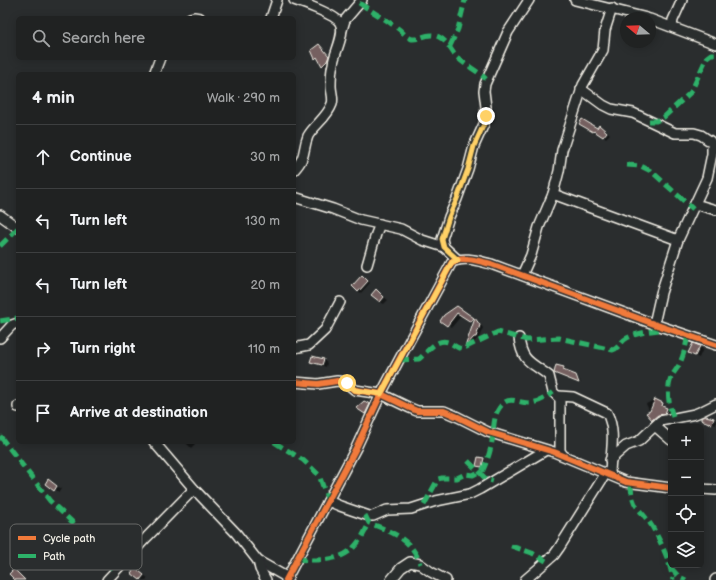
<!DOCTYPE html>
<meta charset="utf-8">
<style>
body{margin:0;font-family:"Balsamiq Sans",sans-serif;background:#2d2f2f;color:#f1f3f6}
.controls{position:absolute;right:12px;bottom:12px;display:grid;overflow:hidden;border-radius:6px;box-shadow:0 2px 10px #0003}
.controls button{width:36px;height:36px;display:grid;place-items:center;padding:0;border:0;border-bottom:1px solid #3d3f40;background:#202222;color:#f1f3f6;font:20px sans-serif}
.compass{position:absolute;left:620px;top:12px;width:36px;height:36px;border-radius:50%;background:#202222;box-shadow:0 2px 10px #0003;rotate:289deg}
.stop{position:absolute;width:12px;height:12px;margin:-9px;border:3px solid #ffd166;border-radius:50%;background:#fff}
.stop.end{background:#ffd166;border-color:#fff;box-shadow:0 1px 4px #0008}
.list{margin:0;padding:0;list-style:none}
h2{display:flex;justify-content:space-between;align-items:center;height:52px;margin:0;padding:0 16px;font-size:17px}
h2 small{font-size:13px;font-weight:400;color:#a2a4a5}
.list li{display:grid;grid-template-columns:26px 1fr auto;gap:12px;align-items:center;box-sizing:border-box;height:64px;padding:0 16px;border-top:1px solid #3d3f40}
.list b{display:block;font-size:15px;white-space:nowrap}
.list em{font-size:13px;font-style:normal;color:#a2a4a5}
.icon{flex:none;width:22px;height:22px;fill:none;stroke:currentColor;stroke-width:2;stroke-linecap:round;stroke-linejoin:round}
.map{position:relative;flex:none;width:716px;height:580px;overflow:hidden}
.search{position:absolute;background:#202222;box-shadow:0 2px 10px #0003;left:16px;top:16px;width:280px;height:44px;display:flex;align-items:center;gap:10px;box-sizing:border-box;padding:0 14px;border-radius:6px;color:#a2a4a5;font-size:15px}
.panel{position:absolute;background:#202222;box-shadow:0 2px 10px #0003;left:16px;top:72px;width:280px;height:372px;border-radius:6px}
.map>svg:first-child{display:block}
.shadow{fill:#0007}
.building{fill:#756160;stroke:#f4f1e8}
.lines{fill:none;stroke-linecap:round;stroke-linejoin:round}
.minor-casing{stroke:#f4f1e8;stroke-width:12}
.minor{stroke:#2a2d2e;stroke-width:9}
.quiet{stroke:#2db169;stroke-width:5;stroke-dasharray:10 5;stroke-linecap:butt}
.cycleway-casing{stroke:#2a2d2e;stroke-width:8}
.cycleway{stroke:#f17a3a;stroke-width:6}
.route{stroke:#ffd166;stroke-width:5}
.key{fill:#2a2d2e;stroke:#676866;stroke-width:1}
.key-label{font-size:11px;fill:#f4f1e8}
</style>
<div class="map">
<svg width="716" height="580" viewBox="0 0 716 580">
<rect width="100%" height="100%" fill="#2a2d2e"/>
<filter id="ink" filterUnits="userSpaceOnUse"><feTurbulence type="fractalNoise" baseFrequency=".025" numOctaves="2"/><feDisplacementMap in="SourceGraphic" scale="8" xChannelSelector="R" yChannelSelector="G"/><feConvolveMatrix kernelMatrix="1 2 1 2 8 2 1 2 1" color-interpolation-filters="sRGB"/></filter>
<g filter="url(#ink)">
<g class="shadow">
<polygon points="320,45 330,57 329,62 324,66 319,58 316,58"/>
<polygon points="580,124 597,129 602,128 610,134 606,138 598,132 597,133"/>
<polygon points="362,276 370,283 361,293 358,291"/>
<polygon points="376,291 388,300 384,304 380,302"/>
<polygon points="461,309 478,321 483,328 479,338 478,338 469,348 466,346 474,323 462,315 452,327 442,321"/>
<polygon points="699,347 703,349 699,358 693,355"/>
<polygon points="323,360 327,363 326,367 312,362"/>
<polygon points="556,366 564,368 566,370 566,372 578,378 581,383 557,373"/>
<polygon points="654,400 664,405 663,408 669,410 667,414 660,416 655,420 647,413 650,412 646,404"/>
<polygon points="364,402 373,407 369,416 357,408"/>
<polygon points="706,417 716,420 716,425 702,420"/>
<polygon points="185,442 194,442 195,444 191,448"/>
<polygon points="484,459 485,460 484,467 479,466"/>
<polygon points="48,481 61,489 59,492 46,484"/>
<polygon points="139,572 148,578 146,580 141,580 132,573"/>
</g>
<g class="building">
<polygon points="319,44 329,56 327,61 322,66 317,57 315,59 311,50"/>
<polygon points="582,119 597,128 599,125 607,132 603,137 594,131 593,132 579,124"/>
<polygon points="362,275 368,281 358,292 352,286"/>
<polygon points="376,289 384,297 380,302 371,295"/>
<polygon points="457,306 474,318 471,322 457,313 447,326 440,321 444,315"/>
<polygon points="475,318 480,325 476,337 474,337 465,347"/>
<polygon points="693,343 700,346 695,356 688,353"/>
<polygon points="312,356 324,359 322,365 310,362"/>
<polygon points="556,365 564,367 563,370 576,375 579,383 554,373"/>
<polygon points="655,399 663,403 662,406 667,408 665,414 658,415 652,420 646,413 650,411"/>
<polygon points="364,401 370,404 365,414 356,408"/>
<polygon points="706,416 714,418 712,424 701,420 701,418"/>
<polygon points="478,457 484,458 482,467 476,466"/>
<polygon points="48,479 57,486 54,491 45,484"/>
<polygon points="135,568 144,575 140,580 131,573"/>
<polygon points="14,569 25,580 15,580 9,574"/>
</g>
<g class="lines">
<defs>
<g id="minor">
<path d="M294,0c9,3 42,15 46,23 6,11 -6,30 -7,41 -2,7 -2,15 -2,22 0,6 3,12 1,18 -5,14 -18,21 -24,32 -6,15 -1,20 -14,34"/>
<polyline points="575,0 647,18"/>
<polyline points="190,18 194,17 200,18"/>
<polyline points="271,18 277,0"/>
<polyline points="650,19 716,44"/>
<polyline points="672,26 673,20 682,0"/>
<polyline points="342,30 345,20 362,0"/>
<polyline points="154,74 160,58"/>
<polyline points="581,89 603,105 611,109 633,113 675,133 694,133 701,135 710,141 712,144 712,154 707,178 678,240 661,293 654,324"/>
<polyline points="553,194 678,240"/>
<polyline points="294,197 333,209 361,220 401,229 422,240 444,247"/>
<polyline points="695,204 716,210"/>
<polyline points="0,215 18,228"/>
<polyline points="458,260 444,247 442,239 449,217 457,199 468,169 474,146 484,124 486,107 484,91 485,84 508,32 529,0"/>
<polyline points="367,265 376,234 380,224"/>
<polyline points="522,275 531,255 539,227 553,194 559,171 562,150 583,85 603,50 605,30 612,8"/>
<polyline points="0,338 12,325 18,323"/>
<path d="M519,338c3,25 13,24 30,38l4,16 7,7v52l3,4"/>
<polyline points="294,348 309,345 325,330 340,302"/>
<polyline points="294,382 318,384 337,381 345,382 355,390 381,394 410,408 417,411 444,411 458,417 488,432 554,452 626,482 671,488"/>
<path d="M559,396l14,1 34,16c10,20 3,41 3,62"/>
<polyline points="18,407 18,406"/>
<polyline points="655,426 671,440"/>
<polyline points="154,442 194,489 236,533 258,561 288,578"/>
<polyline points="610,460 626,446 639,441 660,421 695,414 702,411 716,404"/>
<polyline points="701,489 716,490"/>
<polyline points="328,501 340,506 369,516 373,516 387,510 411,509 436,501 470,494 480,489 546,450"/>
<polyline points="258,561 260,569 266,580"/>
<polyline points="107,580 147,537 194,489"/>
<path d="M286,580l70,-132 25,-54 18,-34 53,-98c13,-6 26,-1 39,2l163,60 62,21"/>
<polyline points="391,580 401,568 410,562 420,564 431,572 446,580"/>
<polyline points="525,580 554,555 559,548 606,473"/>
<polyline points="715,580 716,579"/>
</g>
</defs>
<use href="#minor" class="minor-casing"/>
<use href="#minor" class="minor"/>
<g class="quiet">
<path d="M359,3c14,9 28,17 41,27 3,3 8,8 12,9 9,1 15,-8 27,-2 8,4 11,12 16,18 9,10 22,15 31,24"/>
<polyline points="450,46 458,29 465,0"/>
<polyline points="649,121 656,121 664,117 691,92 707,57 711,54 716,54"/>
<polyline points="627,165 641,166 651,171 693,209"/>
<polyline points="0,246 18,228"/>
<polyline points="0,321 18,318"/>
<path d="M399,360l20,-1c8,-6 16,-21 29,-17 5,2 8,6 14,7l36,-17 29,8 32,-2 54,12c6,-2 8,-9 14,-12 12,-6 25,-7 38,-9"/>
<path d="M673,417c-4,-12 -7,-26 -2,-39 2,-5 6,-9 8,-13 5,-10 7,-20 9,-30"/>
<polyline points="0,436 50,501 87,536 96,545 103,558 115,571"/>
<polyline points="274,442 303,460 319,475 328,501"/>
<polyline points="468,461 486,479 493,481"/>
<path d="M631,483c0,26 10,25 22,45 9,16 17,34 20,52"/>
<path d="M424,505l14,-26 4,-1h15l8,-4 8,1 10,-5c4,-9 8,-20 9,-29 2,-11 1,-22 6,-31 10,-16 16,-8 30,-7 10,0 18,-5 25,-11"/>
<path d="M365,515l4,8c22,8 44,17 51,41"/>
<polyline points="511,546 532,553 546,561"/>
<path d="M296,559c38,3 57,1 73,-36"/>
<polyline points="671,568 679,577 686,580"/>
</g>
<defs>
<g id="cycleway">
<polyline points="294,382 318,384 337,381 345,382 355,390 381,394 410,408 417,411 444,411 458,417 488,432 554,452 626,482 671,488"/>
<path d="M286,580l70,-132 25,-54 18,-34 53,-98c13,-6 26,-1 39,2l163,60 62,21"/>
</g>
</defs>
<use href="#cycleway" class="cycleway-casing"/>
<use href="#cycleway" class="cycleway"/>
</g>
</g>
<g class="lines" filter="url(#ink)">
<polyline class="route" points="347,383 355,390 381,394 452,262 458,260 444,247 442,239 449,217 457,199 468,169 474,146 484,124 486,116"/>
</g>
<rect x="10" y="524" width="132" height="46" rx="6" class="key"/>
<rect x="18" y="536" width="18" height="4" fill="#f17a3a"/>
<rect x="18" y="554" width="18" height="4" fill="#2db169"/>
<g class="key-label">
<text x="43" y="542">Cycle path</text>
<text x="43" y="560">Path</text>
</g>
</svg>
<div class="controls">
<button>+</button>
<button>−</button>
<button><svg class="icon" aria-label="locate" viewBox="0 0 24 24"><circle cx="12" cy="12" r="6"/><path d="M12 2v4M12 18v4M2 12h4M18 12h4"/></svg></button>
<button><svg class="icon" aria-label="layers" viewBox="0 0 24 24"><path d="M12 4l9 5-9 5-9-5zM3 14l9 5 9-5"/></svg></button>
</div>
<svg class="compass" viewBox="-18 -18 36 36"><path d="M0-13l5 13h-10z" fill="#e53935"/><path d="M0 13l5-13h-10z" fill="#a2a4a5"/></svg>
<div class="stop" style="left:347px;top:383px"></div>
<div class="stop end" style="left:486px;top:116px"></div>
<div class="search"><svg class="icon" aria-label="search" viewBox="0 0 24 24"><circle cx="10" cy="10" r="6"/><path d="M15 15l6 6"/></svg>Search here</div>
<section class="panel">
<h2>4 min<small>Walk · 290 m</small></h2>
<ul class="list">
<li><svg class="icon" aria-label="ahead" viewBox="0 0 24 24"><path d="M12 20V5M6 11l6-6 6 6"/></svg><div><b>Continue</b></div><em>30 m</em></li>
<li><svg class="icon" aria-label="left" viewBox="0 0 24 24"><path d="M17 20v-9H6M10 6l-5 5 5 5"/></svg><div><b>Turn left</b></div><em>130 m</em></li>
<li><svg class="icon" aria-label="left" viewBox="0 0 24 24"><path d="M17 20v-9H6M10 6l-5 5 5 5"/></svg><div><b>Turn left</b></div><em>20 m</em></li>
<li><svg class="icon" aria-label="right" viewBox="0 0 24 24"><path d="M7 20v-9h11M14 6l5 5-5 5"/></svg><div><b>Turn right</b></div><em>110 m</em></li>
<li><svg class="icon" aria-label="arrive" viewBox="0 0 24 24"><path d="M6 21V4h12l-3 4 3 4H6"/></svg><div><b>Arrive at destination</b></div></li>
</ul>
</section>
</div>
